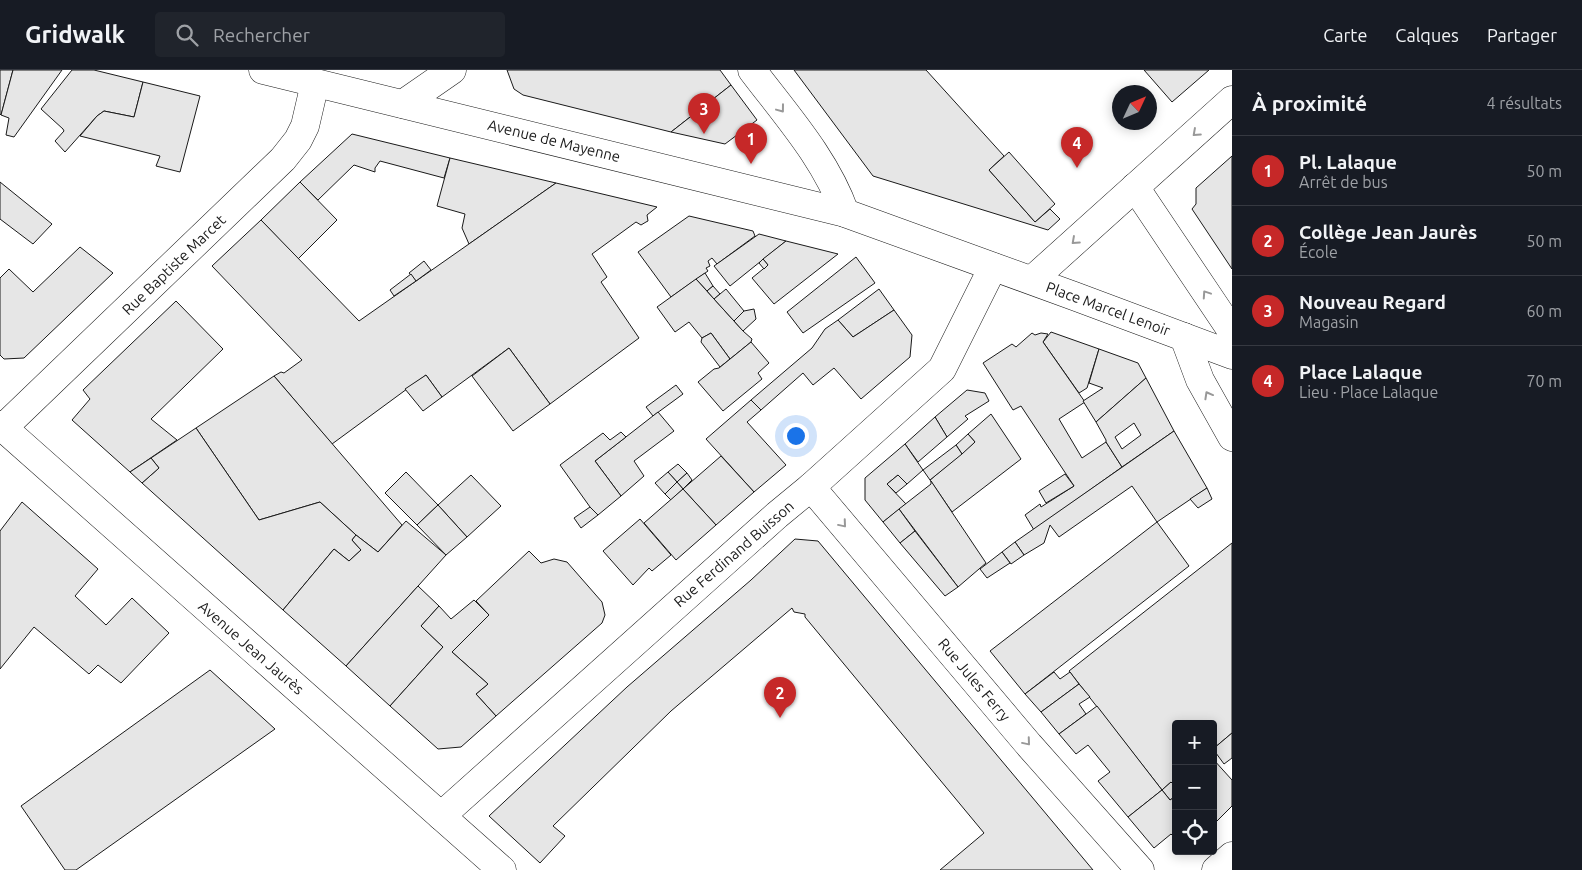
<!DOCTYPE html>
<html lang="fr">
<meta charset="utf-8">
<style>
body{margin:0;font-family:Ubuntu,sans-serif;background:#20242c;color:#f1f3f6}
.controls{position:absolute;right:15px;bottom:15px;display:grid;overflow:hidden;border-radius:5px;box-shadow:0 2px 12px #0003}
.controls button{width:45px;height:45px;display:grid;place-items:center;padding:0;border:0;border-bottom:1px solid #363941;background:#171b24;color:#f1f3f6;font:25px sans-serif}
.compass{position:absolute;left:1112px;top:15px;width:45px;height:45px;border-radius:50%;background:#171b24;box-shadow:0 2px 12px #0003;rotate:46deg}
.you{position:absolute;left:795px;top:365px;width:18px;height:18px;margin:-12px;border:4px solid #fff;border-radius:50%;background:#1a73e8;box-shadow:0 0 0 8px #1a73e833}
.badge{display:grid;place-items:center;width:32px;height:32px;border-radius:50%;background:#c62828;color:#fff;font-size:16px;font-weight:700}
.pin{position:absolute;translate:-50% -41px;filter:drop-shadow(0 1px 2px #0008)}
.pin::after{content:'';position:absolute;top:26px;width:18px;height:15px;background:inherit;clip-path:polygon(0 0,100% 0,50% 100%)}
.list{margin:0;padding:0;list-style:none}
h2{display:flex;justify-content:space-between;align-items:center;height:65px;margin:0;padding:0 20px;font-size:21px}
h2 small{font-size:16px;font-weight:400;color:#9ea1a6}
.list li{display:grid;grid-template-columns:32px 1fr auto;gap:15px;align-items:center;box-sizing:border-box;height:70px;padding:0 20px;border-top:1px solid #363941}
.list b{display:block;font-size:19px;white-space:nowrap}
.list p{margin:0;font-size:16px;white-space:nowrap;color:#9ea1a6}
.list em{font-size:16px;font-style:normal;color:#9ea1a6}
.icon{flex:none;width:28px;height:28px;fill:none;stroke:currentColor;stroke-width:2;stroke-linecap:round;stroke-linejoin:round}
.map{position:relative;flex:none;width:1232px;height:800px;overflow:hidden}
header{display:flex;align-items:center;gap:30px;box-sizing:border-box;height:70px;padding:0 25px;background:#171b24;border-bottom:1px solid #363941}
header strong{font-size:24px}
nav{display:flex;gap:28px;margin-inline-start:auto;font-size:18px}
.search{width:350px;height:45px;background:#20242c;display:flex;align-items:center;gap:12px;box-sizing:border-box;padding:0 18px;border-radius:5px;color:#9ea1a6;font-size:19px}
main{display:flex}
aside{flex:1;background:#171b24}
.map>svg:first-child{display:block}
.building{fill:#e6e6e6;stroke:#1a1a1a;fill-rule:evenodd}
.lines{fill:none;stroke-linecap:round;stroke-linejoin:round}
.street-casing{stroke:#1a1a1a;stroke-width:29}
.secondary-casing{stroke:#1a1a1a;stroke-width:29}
.street{stroke:#fff;stroke-width:28}
.secondary{stroke:#fff;stroke-width:28}
.oneway{stroke:#989898}
.labels{text-anchor:middle;stroke-width:4;stroke-linejoin:round;paint-order:stroke}
.street-label{font-size:15px;fill:#1a1a1a;stroke:#fff}
</style>
<header>
<strong>Gridwalk</strong>
<div class="search"><svg class="icon" aria-label="search" viewBox="0 0 24 24"><circle cx="10" cy="10" r="6"/><path d="M15 15l6 6"/></svg>Rechercher</div>
<nav><a>Carte</a><a>Calques</a><a>Partager</a></nav>
</header>
<main>
<div class="map">
<svg width="1232" height="800" viewBox="0 0 1232 800">
<rect width="100%" height="100%" fill="#fff"/>
<g class="building">
<polygon points="0,0 13,0 1,45 0,44"/>
<polygon points="13,0 62,0 14,67 6,65 9,48 1,45"/>
<polygon points="72,0 94,0 143,12 134,47 104,41 97,46 65,82 55,71 64,61 63,59 41,39"/>
<polygon points="507,0 720,0 731,15 671,62 523,25 514,19"/>
<polygon points="794,0 926,0 1004,86 989,100 1035,152 1050,139 1060,149 1048,160 873,106"/>
<polygon points="1144,0 1209,0 1172,32"/>
<polygon points="143,12 200,26 180,102 156,96 160,86 80,66 97,46 104,41 134,47"/>
<polygon points="731,15 757,50 725,74 671,62"/>
<polygon points="352,64 450,88 444,108 380,91 375,98 375,102 354,95 318,130 300,112"/>
<polygon points="1009,82 1055,134 1035,152 989,100"/>
<polygon points="1232,86 1232,199 1192,139 1196,134 1196,118"/>
<polygon points="450,88 556,113 469,174 462,158 465,144 437,136"/>
<polygon points="0,112 52,154 33,174 0,149"/>
<polygon points="300,112 337,150 298,189 261,150"/>
<polygon points="556,113 657,137 647,145 648,151 646,152 641,155 636,152 592,184 607,207 601,212 639,268 550,334 509,278 442,327 426,305 332,374 274,306 281,302 284,303 302,290 212,196 261,150 359,251"/>
<polygon points="689,146 753,161 755,166 717,194 712,188 708,191 710,196 706,198 708,201 671,227 638,182"/>
<polygon points="759,164 786,171 730,216 714,196"/>
<polygon points="786,171 838,184 774,234 752,208 768,195 763,189"/>
<polygon points="80,177 113,203 24,288 4,289 0,285 0,208 9,199 33,222"/>
<polygon points="856,187 875,213 803,263 787,242"/>
<polygon points="763,189 768,195 764,199 759,193"/>
<polygon points="424,191 431,200 416,211 409,203"/>
<polygon points="705,203 713,216 707,221 696,209"/>
<polygon points="411,204 416,211 394,226 390,220"/>
<polygon points="696,209 743,261 752,269 751,272 730,289 711,263 702,268 689,252 675,262 657,237"/>
<polygon points="713,216 720,224 714,229 707,221"/>
<polygon points="726,219 744,241 734,251 714,229"/>
<polygon points="879,219 894,240 853,267 838,250"/>
<polygon points="176,231 223,279 151,349 177,370 130,402 72,350 90,329 83,320"/>
<polygon points="754,239 756,249 743,261 734,251 744,241"/>
<polygon points="894,240 912,265 910,287 861,329 834,298 813,315 803,303 761,340 751,330 812,278 825,259 838,250 853,267"/>
<polygon points="1051,262 1099,279 1087,318 1079,323 1043,272"/>
<polygon points="711,263 730,289 720,297 701,272 702,268"/>
<polygon points="1032,263 1035,265 1041,263 1048,264 1043,272 1085,332 1059,349 1082,388 1106,372 1122,397 1034,460 1025,445 1040,434 1041,437 1074,416 1021,336 1013,340 983,293 1012,274 1016,277"/>
<polygon points="751,272 769,293 758,303 762,309 723,341 698,312 714,299 719,298"/>
<polygon points="509,278 550,334 513,361 472,306"/>
<polygon points="1099,279 1138,293 1146,308 1096,352 1083,331 1103,318 1089,313"/>
<polygon points="426,305 442,327 423,341 405,319"/>
<polygon points="274,306 402,455 378,482 356,465 320,432 259,450 196,358"/>
<path d="M1146,308l28,53 -52,36 -16,-25v-2l-10,-18zM1134,353l7,12 -19,14 -7,-12z"/>
<polygon points="676,315 683,324 653,346 646,337"/>
<polygon points="967,320 985,323 989,331 965,346 968,349 947,367 935,347"/>
<polygon points="751,330 761,340 747,352 786,395 754,422 706,369"/>
<polygon points="658,342 674,361 634,391 644,406 621,426 595,391"/>
<polygon points="991,344 1021,389 952,442 930,410 975,372 968,364"/>
<polygon points="935,347 947,367 918,392 905,374"/>
<polygon points="196,358 259,450 320,432 356,465 352,470 361,480 349,491 334,479 283,540 142,413 159,398 151,388"/>
<polygon points="1174,361 1207,418 1157,452 1132,416 1059,467 1050,455 1044,473 1024,485 1015,472"/>
<polygon points="621,362 626,367 595,391 621,426 598,445 590,437 560,395 603,363 610,370"/>
<polygon points="968,364 975,372 962,384 956,375"/>
<polygon points="905,374 923,400 907,414 898,405 887,414 906,434 883,452 865,430 865,408"/>
<polygon points="956,375 962,384 930,410 923,400"/>
<polygon points="721,386 754,422 716,455 683,419"/>
<polygon points="151,388 159,398 142,413 130,402"/>
<polygon points="678,394 687,403 677,412 668,402"/>
<polygon points="406,402 438,435 417,455 385,423"/>
<polygon points="668,402 677,412 665,424 655,413"/>
<polygon points="687,403 692,410 683,419 677,412"/>
<polygon points="1065,404 1074,416 1046,433 1039,421"/>
<polygon points="471,405 501,436 467,467 438,435"/>
<polygon points="898,405 907,414 896,423 887,414"/>
<polygon points="931,411 986,493 958,517 899,439 931,414"/>
<polygon points="677,412 683,419 671,430 665,424"/>
<polygon points="1207,418 1212,429 1198,438 1190,429"/>
<polygon points="683,419 716,455 676,490 644,453"/>
<polygon points="22,432 98,499 75,526 106,555 132,528 169,563 121,613 98,595 89,604 34,557 0,599 0,461"/>
<polygon points="438,435 467,467 446,485 417,455"/>
<polygon points="590,437 598,445 581,458 574,448"/>
<polygon points="899,439 915,461 900,473 883,452"/>
<polygon points="640,449 671,485 652,501 649,498 633,515 603,481"/>
<polygon points="406,451 446,485 346,596 283,540 334,479 349,491 361,480 352,470 356,465 378,482"/>
<polygon points="1157,452 1189,496 1025,624 990,581"/>
<polygon points="915,461 958,517 945,526 900,473"/>
<polygon points="795,469 818,471 1093,800 940,800 984,763 805,547 805,544 794,542 792,538 671,641 553,756 565,766 540,793 489,746 627,617 751,510"/>
<polygon points="1015,472 1024,485 1011,494 1002,482"/>
<polygon points="1232,473 1232,663 1213,679 1213,654 1176,654 1176,717 1171,712 1162,720 1069,601"/>
<polygon points="529,481 541,493 554,489 567,492 602,532 605,545 602,553 496,646 476,624 488,614 452,582 489,545 476,531"/>
<polygon points="1002,482 1010,493 987,508 980,499"/>
<polygon points="418,516 439,536 421,556 443,577 390,636 346,596"/>
<polygon points="474,530 489,545 452,582 488,614 476,624 496,646 461,677 438,679 390,636 443,577 421,556 439,536 451,549"/>
<polygon points="210,600 275,659 76,800 65,800 21,736"/>
<polygon points="1054,602 1060,609 1070,602 1079,614 1041,642 1025,624"/>
<polygon points="1079,614 1090,627 1079,634 1086,644 1059,664 1041,642"/>
<polygon points="1097,636 1162,720 1128,747 1098,711 1110,702 1088,675 1076,684 1059,664"/>
<polygon points="1232,663 1232,688 1224,694 1213,679"/>
<polygon points="1213,689 1232,710 1232,736 1213,755"/>
<polygon points="1171,712 1176,717 1176,726 1170,730 1162,720"/>
<polygon points="1162,720 1170,730 1176,726 1176,769 1171,764 1154,778 1128,747"/>
</g>
<g class="lines">
<defs>
<g id="street">
<polyline points="263,0 845,143 1074,226 1232,285"/>
<path d="M752,0c34,45 74,89 93,143"/>
<polyline points="403,34 452,0"/>
<polyline points="1135,117 1229,257 1232,265"/>
<polyline points="1032,210 1232,30"/>
<polyline points="1184,267 1200,310 1232,367"/>
<polyline points="3,358 283,89 298,70 305,56 315,13"/>
<polyline points="811,417 1029,675 1140,800"/>
<polyline points="441,746 777,445 811,417 942,299 993,197"/>
<polyline points="1216,800 1232,786"/>
</g>
<polyline id="secondary" points="0,355 502,800"/>
</defs>
<use href="#street" class="street-casing"/>
<use href="#secondary" class="secondary-casing"/>
<use href="#street" class="street"/>
<use href="#secondary" class="secondary"/>
</g>
<defs><path id="oneway-chevron" d="M-2-3.5L2.5 0L-2 3.5" fill="none" stroke-width="1.6" stroke-linecap="round" stroke-linejoin="round" transform="scale(1.25)"/></defs>
<g class="oneway">
<use href="#oneway-chevron" transform="translate(781 39) rotate(53)"/>
<use href="#oneway-chevron" transform="translate(1196 63) rotate(138)"/>
<use href="#oneway-chevron" transform="translate(1075 171) rotate(138)"/>
<use href="#oneway-chevron" transform="translate(1206 224) rotate(-124)"/>
<use href="#oneway-chevron" transform="translate(1208 325) rotate(-119)"/>
<use href="#oneway-chevron" transform="translate(843 454) rotate(50)"/>
<use href="#oneway-chevron" transform="translate(1027 672) rotate(50)"/>
</g>
<g class="labels">
<g class="street-label">
<text transform="translate(554 71) rotate(14)" y="5">Avenue de Mayenne</text>
<text transform="translate(174 195) rotate(-44)" y="5">Rue Baptiste Marcet</text>
<text transform="translate(1108 239) rotate(20)" y="5">Place Marcel Lenoir</text>
<text transform="translate(734 484) rotate(-41)" y="5">Rue Ferdinand Buisson</text>
<text transform="translate(251 578) rotate(41)" y="5">Avenue Jean Jaurès</text>
<text transform="translate(974 610) rotate(50)" y="5">Rue Jules Ferry</text>
</g>
</g>
</svg>
<div class="controls">
<button>+</button>
<button>−</button>
<button><svg class="icon" aria-label="locate" viewBox="0 0 24 24"><circle cx="12" cy="12" r="6"/><path d="M12 2v4M12 18v4M2 12h4M18 12h4"/></svg></button>
</div>
<svg class="compass" viewBox="-18 -18 36 36"><path d="M0-13l5 13h-10z" fill="#e53935"/><path d="M0 13l5-13h-10z" fill="#9ea1a6"/></svg>
<div class="you"></div>
<div class="pin badge" style="left:751px;top:94px">1</div>
<div class="pin badge" style="left:780px;top:648px">2</div>
<div class="pin badge" style="left:704px;top:64px">3</div>
<div class="pin badge" style="left:1077px;top:98px">4</div>
</div>
<aside>
<h2>À proximité<small>4 résultats</small></h2>
<ul class="list">
<li><span class="badge">1</span><div><b>Pl. Lalaque</b><p>Arrêt de bus</p></div><em>50 m</em></li>
<li><span class="badge">2</span><div><b>Collège Jean Jaurès</b><p>École</p></div><em>50 m</em></li>
<li><span class="badge">3</span><div><b>Nouveau Regard</b><p>Magasin</p></div><em>60 m</em></li>
<li><span class="badge">4</span><div><b>Place Lalaque</b><p>Lieu · Place Lalaque</p></div><em>70 m</em></li>
</ul>
</aside>
</main>
